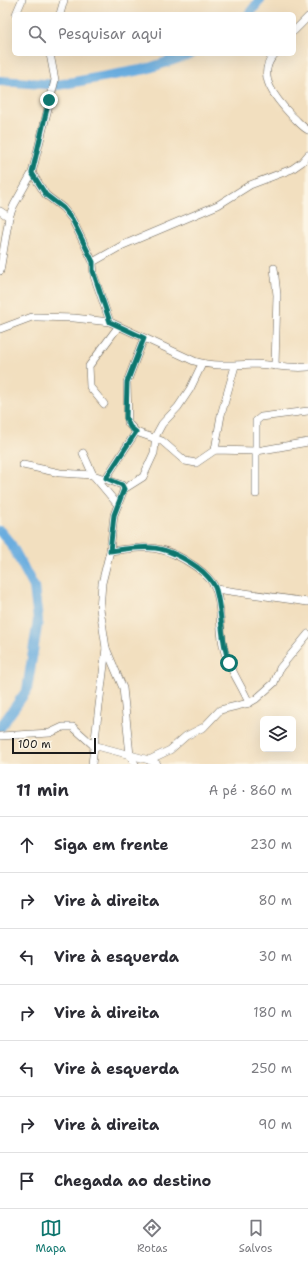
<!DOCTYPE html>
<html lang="pt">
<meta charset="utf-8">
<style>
body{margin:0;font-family:"Shantell Sans",sans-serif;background:#f2f2f3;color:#2b2b33}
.controls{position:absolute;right:12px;bottom:12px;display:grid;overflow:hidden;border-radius:6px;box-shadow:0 4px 16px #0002}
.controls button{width:36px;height:36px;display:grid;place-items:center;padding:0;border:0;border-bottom:1px solid #e1e1e2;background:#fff;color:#2b2b33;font:20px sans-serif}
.scale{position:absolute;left:12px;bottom:10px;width:84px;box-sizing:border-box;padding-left:4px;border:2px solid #1c1c1c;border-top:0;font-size:11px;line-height:14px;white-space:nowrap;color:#1c1c1c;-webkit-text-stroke:3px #fcf5e5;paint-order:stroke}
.stop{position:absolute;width:12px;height:12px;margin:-9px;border:3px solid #0f766e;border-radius:50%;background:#fff}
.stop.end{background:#0f766e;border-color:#fff;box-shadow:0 1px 4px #0008}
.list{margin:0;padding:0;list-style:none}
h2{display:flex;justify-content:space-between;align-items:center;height:52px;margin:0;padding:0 16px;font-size:17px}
h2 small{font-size:13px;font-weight:400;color:#7c7c81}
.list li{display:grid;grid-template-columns:26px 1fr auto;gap:12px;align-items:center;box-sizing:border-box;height:56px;padding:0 16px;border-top:1px solid #e1e1e2}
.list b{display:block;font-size:15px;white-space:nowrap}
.list em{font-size:13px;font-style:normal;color:#7c7c81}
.icon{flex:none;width:22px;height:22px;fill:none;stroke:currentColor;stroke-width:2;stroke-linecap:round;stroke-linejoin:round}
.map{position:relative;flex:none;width:308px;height:764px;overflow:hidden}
.search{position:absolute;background:#fff;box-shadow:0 4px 16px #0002;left:12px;right:12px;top:12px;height:44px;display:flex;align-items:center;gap:10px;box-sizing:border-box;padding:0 14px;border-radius:6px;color:#7c7c81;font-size:15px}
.sheet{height:444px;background:#fff}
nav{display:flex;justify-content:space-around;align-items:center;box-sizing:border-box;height:56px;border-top:1px solid #e1e1e2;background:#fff;font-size:11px;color:#7c7c81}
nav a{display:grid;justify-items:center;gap:2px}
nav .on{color:#0f766e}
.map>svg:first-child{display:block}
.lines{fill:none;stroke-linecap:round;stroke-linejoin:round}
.river{stroke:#6baddf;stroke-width:10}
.street-casing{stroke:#676055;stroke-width:8}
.street{stroke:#fff;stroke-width:7}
.route{stroke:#0f766e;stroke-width:5}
</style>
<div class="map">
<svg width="308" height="764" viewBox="0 0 308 764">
<rect width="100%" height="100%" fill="#fcf5e5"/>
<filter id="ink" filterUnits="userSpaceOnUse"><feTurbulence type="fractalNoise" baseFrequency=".025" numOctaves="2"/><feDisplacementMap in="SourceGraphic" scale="8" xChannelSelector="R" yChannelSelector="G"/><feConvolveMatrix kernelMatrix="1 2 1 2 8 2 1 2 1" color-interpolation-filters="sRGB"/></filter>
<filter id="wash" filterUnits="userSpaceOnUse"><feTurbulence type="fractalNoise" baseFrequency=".012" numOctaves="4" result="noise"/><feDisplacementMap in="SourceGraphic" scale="16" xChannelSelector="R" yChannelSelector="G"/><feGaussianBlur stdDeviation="0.9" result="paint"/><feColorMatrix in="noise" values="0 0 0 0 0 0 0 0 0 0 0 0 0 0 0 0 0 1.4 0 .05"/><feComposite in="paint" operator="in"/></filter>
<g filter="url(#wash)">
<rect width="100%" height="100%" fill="#f2dfbf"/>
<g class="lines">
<g class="river">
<polyline points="249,14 260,0"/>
<polyline points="0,81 58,85 146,69 191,54"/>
<polyline points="0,531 11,544 34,587 38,620 27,690 0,728"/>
</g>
</g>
</g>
<g filter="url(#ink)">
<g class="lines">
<defs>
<g id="street">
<polyline points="16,14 22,0"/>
<polyline points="60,14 64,0"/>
<polyline points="294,31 308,17"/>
<path d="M275,54c-21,21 2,46 17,62 6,5 9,10 16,14"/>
<polyline points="32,173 46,195 63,208 72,219 93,262 94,276 110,322"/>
<polyline points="0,211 9,217"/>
<polyline points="93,262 123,245 218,205 250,185 292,169 302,162 308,155"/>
<polyline points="274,268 277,295 275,366"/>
<polyline points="0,271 9,217 14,205 32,173 55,80 50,54"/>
<path d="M0,329l32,-12h6l36,1 36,4 84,39c20,6 38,4 58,3 19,0 37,5 56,3"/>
<polyline points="144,338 127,382 128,423 136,432 162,441 185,461 196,463 215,450 257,451 308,442"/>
<polyline points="104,404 90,387 89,366 118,327"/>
<polyline points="215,450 221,415 235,366"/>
<polyline points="83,453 93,475 118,505"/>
<polyline points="23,465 60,473 93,475 122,485 124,489"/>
<polyline points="106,478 136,432"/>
<polyline points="256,494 256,421 261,417 308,411"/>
<path d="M110,551c37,-5 54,-7 86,16 7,5 18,15 20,23 6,17 3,37 7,55 4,21 18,39 26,58"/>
<polyline points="216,589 308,602"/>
<polyline points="0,736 50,733 63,727 73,727 93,745 149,760 157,764"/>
<polyline points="149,760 170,750 186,736 204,727 220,710 249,703 256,699 274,683 280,668 308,634"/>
<polyline points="92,764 106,648"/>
<polyline points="135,764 130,755 123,688 106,648 100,609 102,583 110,551 114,515 124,489 143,477 154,453 156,435 162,424 178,407 190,389 202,364"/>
</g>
</defs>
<use href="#street" class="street-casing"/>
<use href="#street" class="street"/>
</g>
</g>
<g class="lines" filter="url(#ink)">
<path class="route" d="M49,100l-17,73 14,22 17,13 9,11 21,43v9l17,51 34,16 -17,44 -1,36 4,9 6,5 -30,46 16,7 2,4 -10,26 -4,36c38,-6 54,-7 87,16 7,5 17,15 19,23 7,25 4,47 13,73"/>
</g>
</svg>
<div class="controls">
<button><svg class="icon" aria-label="layers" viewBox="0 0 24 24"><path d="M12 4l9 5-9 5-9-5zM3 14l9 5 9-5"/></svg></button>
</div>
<div class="scale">100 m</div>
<div class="stop" style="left:229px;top:663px"></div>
<div class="stop end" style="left:49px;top:100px"></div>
<div class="search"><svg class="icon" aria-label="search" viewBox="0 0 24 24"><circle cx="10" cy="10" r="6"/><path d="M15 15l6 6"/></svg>Pesquisar aqui</div>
</div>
<section class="sheet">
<h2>11 min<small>A pé · 860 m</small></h2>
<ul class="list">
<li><svg class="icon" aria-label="ahead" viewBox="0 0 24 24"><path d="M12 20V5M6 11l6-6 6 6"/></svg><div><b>Siga em frente</b></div><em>230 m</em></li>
<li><svg class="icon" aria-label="right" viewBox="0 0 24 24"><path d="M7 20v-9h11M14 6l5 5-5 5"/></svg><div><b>Vire à direita</b></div><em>80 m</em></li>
<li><svg class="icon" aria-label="left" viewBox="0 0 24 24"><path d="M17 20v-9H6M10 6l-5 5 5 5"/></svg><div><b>Vire à esquerda</b></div><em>30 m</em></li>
<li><svg class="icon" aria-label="right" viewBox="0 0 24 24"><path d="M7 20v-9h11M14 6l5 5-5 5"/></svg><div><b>Vire à direita</b></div><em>180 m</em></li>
<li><svg class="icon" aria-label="left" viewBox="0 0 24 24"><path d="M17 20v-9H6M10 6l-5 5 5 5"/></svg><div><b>Vire à esquerda</b></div><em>250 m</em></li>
<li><svg class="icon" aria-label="right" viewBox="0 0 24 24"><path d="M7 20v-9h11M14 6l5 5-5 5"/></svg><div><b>Vire à direita</b></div><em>90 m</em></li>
<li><svg class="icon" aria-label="arrive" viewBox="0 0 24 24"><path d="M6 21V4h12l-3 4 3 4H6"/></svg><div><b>Chegada ao destino</b></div></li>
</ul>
</section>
<nav>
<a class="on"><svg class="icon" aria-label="map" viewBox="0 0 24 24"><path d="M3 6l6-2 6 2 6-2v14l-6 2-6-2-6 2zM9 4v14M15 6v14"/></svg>Mapa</a>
<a><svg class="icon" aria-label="directions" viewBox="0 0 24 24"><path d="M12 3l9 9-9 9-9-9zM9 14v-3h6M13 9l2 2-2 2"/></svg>Rotas</a>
<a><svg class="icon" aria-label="saved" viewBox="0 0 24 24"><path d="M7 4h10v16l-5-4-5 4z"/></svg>Salvos</a>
</nav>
